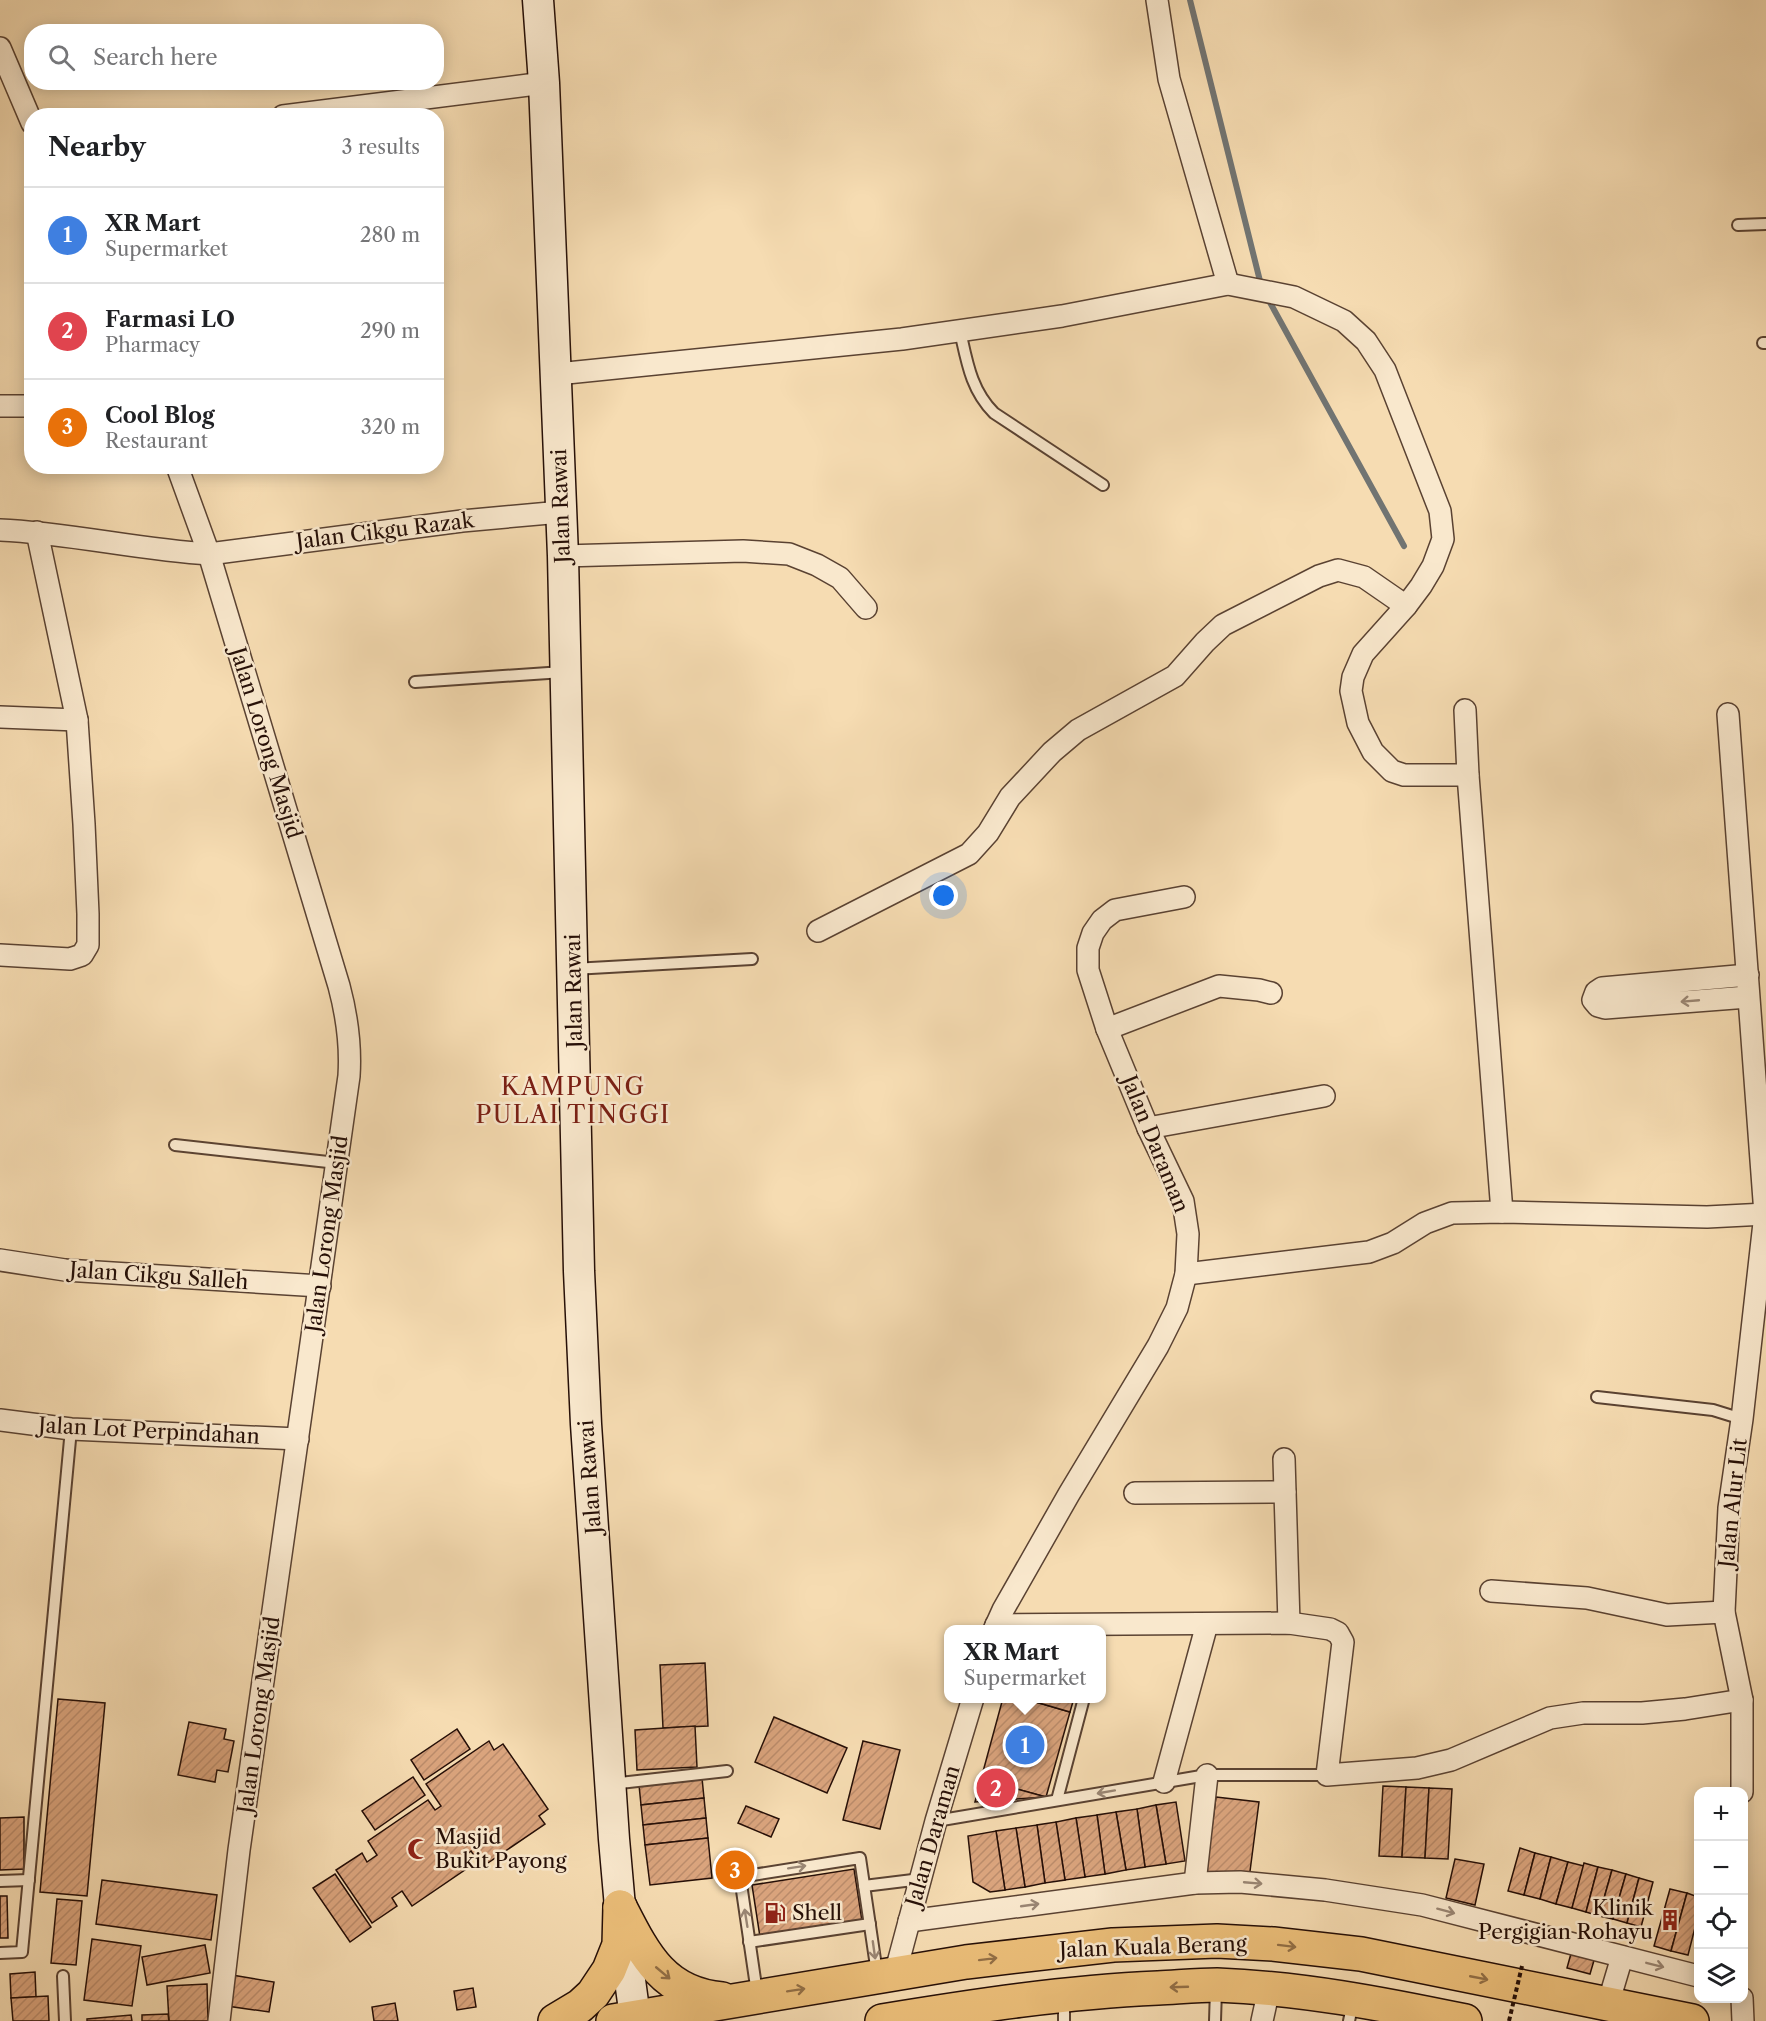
<!DOCTYPE html>
<meta charset="utf-8">
<style>
body{margin:0;font-family:"Libre Caslon Text",serif;background:#f6f6f6;color:#202124}
.controls{position:absolute;right:18px;bottom:18px;display:grid;overflow:hidden;border-radius:12px;box-shadow:0 3px 15px #0003}
.controls button{width:54px;height:54px;display:grid;place-items:center;padding:0;border:0;border-bottom:2px solid #e0e0e0;background:#fff;color:#202124;font:30px sans-serif}
.you{position:absolute;left:944px;top:896px;width:21px;height:21px;margin:-15px;border:4px solid #fff;border-radius:50%;background:#1a73e8;box-shadow:0 0 0 9px #1a73e833}
.badge{display:grid;place-items:center;width:39px;height:39px;border-radius:50%;background:#111827;color:#fff;font-size:20px;font-weight:700}
.pin{position:absolute;translate:-50% -50%;border:3px solid #fff;box-shadow:0 2px 6px #0006}
.popup{position:absolute;left:944px;top:1625px;width:162px;height:78px;box-sizing:border-box;display:grid;place-content:center;border-radius:12px;background:#fff;filter:drop-shadow(0 2px 4px #0005);font-size:20px;white-space:nowrap;color:#757577}
.popup b{font-size:22px;color:#202124}
.popup::after{content:'';position:absolute;left:50%;top:100%;margin-left:-12px;border:12px solid transparent;border-top-color:#fff}
.list{margin:0;padding:0;list-style:none}
h2{display:flex;justify-content:space-between;align-items:center;height:78px;margin:0;padding:0 24px;font-size:26px}
h2 small{font-size:20px;font-weight:400;color:#757577}
.list li{display:grid;grid-template-columns:39px 1fr auto;gap:18px;align-items:center;box-sizing:border-box;height:96px;padding:0 24px;border-top:2px solid #e0e0e0}
.list b{display:block;font-size:22px;white-space:nowrap}
.list p{margin:0;font-size:20px;white-space:nowrap;color:#757577}
.list em{font-size:20px;font-style:normal;color:#757577}
.icon{flex:none;width:33px;height:33px;fill:none;stroke:currentColor;stroke-width:2;stroke-linecap:round;stroke-linejoin:round}
.map{position:relative;flex:none;width:1766px;height:2021px;overflow:hidden}
.search{position:absolute;background:#fff;box-shadow:0 3px 15px #0003;left:24px;top:24px;width:420px;height:66px;display:flex;align-items:center;gap:15px;box-sizing:border-box;padding:0 21px;border-radius:24px;color:#757577;font-size:22px}
.panel{position:absolute;background:#fff;box-shadow:0 3px 15px #0003;left:24px;top:108px;width:420px;height:366px;border-radius:24px}
.map>svg:first-child{display:block}
.lines{fill:none;stroke-linecap:round;stroke-linejoin:round}
.stream{stroke:#717472;stroke-width:6}
.building{fill:url(#building-hatch);stroke:#260f07;stroke-width:1.5}
.service-casing{stroke:#5a4232;stroke-width:14}
.minor-casing{stroke:#5a4232;stroke-width:24}
.secondary-casing{stroke:#260f07;stroke-width:33}
.trunk-casing{stroke:#260f07;stroke-width:36}
.service{stroke:#f9e8cd;stroke-width:10}
.minor{stroke:#f9e8cd;stroke-width:21}
.secondary{stroke:#f9e8cd;stroke-width:30}
.trunk{stroke:#ebbe79;stroke-width:33}
.path-bridge{stroke:#260f07;stroke-width:4;stroke-dasharray:4.5 3;stroke-linecap:butt}
.oneway{stroke:#9a8674}
.oneway2{stroke:#926f46}
.labels{text-anchor:middle;stroke-width:5;stroke-linejoin:round;paint-order:stroke}
.street-label{font-size:21px;fill:#260f07;stroke:#f9e8cd}
.poi-label{font-size:21px;fill:#260f07;stroke:#f9e8cd;text-anchor:start}
.quarter-label{font-size:24px;letter-spacing:1.5px;fill:#7a1f14;stroke:#f9e8cd}
</style>
<div class="map">
<svg width="1766" height="2021" viewBox="0 0 1766 2021">
<defs>
<pattern id="building-hatch" width="6" height="6" patternUnits="userSpaceOnUse" patternTransform="scale(1.5)"><rect width="6" height="6" fill="#daa47d"/><path d="M-1 1l2-2M0 6l6-6M5 7l2-2" fill="none" stroke="#bb8c6b"/></pattern>
</defs>
<rect width="100%" height="100%" fill="#f6dcb2"/>
<filter id="stains"><feTurbulence type="fractalNoise" baseFrequency=".00333" numOctaves="4"/><feColorMatrix values="0 0 0 0 .2 0 0 0 0 .09 0 0 0 0 .02 0 0 0 .5 -.17"/></filter>
<radialGradient id="worn" r=".72"><stop offset=".6" stop-color="#630" stop-opacity="0"/><stop offset="1" stop-color="#630" stop-opacity=".3"/></radialGradient>
<g class="lines">
<g class="stream">
<polyline points="1190,0 1261,285"/>
<polyline points="1267,297 1404,546"/>
</g>
</g>
<g class="building">
<polygon points="705,1663 708,1726 663,1728 660,1665"/>
<polygon points="1003,1698 1022,1698 1070,1712 1046,1797 981,1779"/>
<polygon points="1022,1698 1074,1698 1070,1712"/>
<polygon points="58,1699 105,1703 87,1896 40,1892"/>
<polygon points="774,1717 847,1748 827,1793 755,1762"/>
<polygon points="189,1722 226,1729 224,1739 234,1741 228,1772 217,1770 215,1782 178,1775"/>
<polygon points="695,1726 697,1767 637,1770 635,1730"/>
<polygon points="457,1729 470,1749 424,1780 411,1760"/>
<polygon points="489,1741 494,1750 503,1744 548,1809 539,1816 545,1824 482,1867 471,1851 465,1856 472,1865 412,1906 402,1891 392,1898 397,1906 372,1923 336,1870 362,1853 367,1862 377,1855 368,1841 428,1800 435,1810 441,1806 426,1784"/>
<polygon points="863,1741 900,1750 880,1829 843,1820"/>
<polygon points="413,1777 425,1795 375,1830 362,1811"/>
<polygon points="702,1778 704,1798 641,1805 639,1785"/>
<polygon points="981,1779 1046,1797 975,1802"/>
<polygon points="1383,1786 1406,1787 1402,1857 1379,1856"/>
<polygon points="1406,1787 1429,1788 1425,1858 1402,1857"/>
<polygon points="1429,1788 1452,1789 1448,1859 1425,1858"/>
<polygon points="1216,1797 1259,1802 1249,1879 1206,1873"/>
<polygon points="704,1798 706,1818 643,1825 641,1805"/>
<polygon points="1176,1802 1185,1861 1166,1864 1156,1805"/>
<polygon points="1156,1805 1166,1864 1145,1867 1137,1809"/>
<polygon points="746,1806 779,1819 771,1837 738,1823"/>
<polygon points="1137,1809 1145,1867 1126,1870 1116,1812"/>
<polygon points="1116,1812 1126,1870 1105,1874 1097,1815"/>
<polygon points="1097,1815 1105,1874 1085,1877 1076,1818"/>
<polygon points="24,1817 24,1869 0,1870 0,1818"/>
<polygon points="706,1818 708,1838 645,1845 643,1825"/>
<polygon points="1076,1818 1085,1877 1065,1880 1056,1822"/>
<polygon points="1056,1822 1065,1880 1045,1883 1037,1825"/>
<polygon points="1037,1825 1045,1883 1025,1887 1016,1828"/>
<polygon points="1016,1828 1025,1887 1005,1890 996,1831"/>
<polygon points="996,1831 1005,1890 990,1892 973,1882 968,1836"/>
<polygon points="708,1838 712,1878 650,1885 645,1845"/>
<polygon points="1520,1848 1535,1853 1524,1895 1508,1891"/>
<polygon points="1535,1853 1551,1857 1540,1899 1524,1895"/>
<polygon points="1551,1857 1568,1862 1556,1904 1540,1899"/>
<polygon points="1455,1859 1484,1864 1475,1905 1446,1898"/>
<polygon points="1568,1862 1584,1866 1572,1908 1556,1904"/>
<polygon points="1584,1863 1598,1867 1586,1912 1572,1908"/>
<polygon points="742,1864 744,1875 728,1877 726,1866"/>
<polygon points="1598,1867 1612,1870 1599,1916 1586,1912"/>
<polygon points="854,1869 862,1921 760,1937 752,1885"/>
<polygon points="1612,1870 1626,1874 1613,1919 1599,1916"/>
<polygon points="335,1874 371,1927 350,1942 313,1888"/>
<polygon points="1626,1874 1639,1878 1627,1923 1613,1919"/>
<polygon points="1639,1878 1653,1882 1641,1927 1627,1923"/>
<polygon points="102,1880 217,1895 211,1940 96,1924"/>
<polygon points="1670,1889 1687,1893 1671,1951 1654,1946"/>
<polygon points="1687,1893 1698,1897 1698,1916 1688,1955 1671,1951"/>
<polygon points="0,1896 7,1896 8,1938 0,1938"/>
<polygon points="57,1899 82,1901 76,1965 51,1963"/>
<polygon points="92,1939 141,1946 132,2006 84,2000"/>
<polygon points="205,1945 210,1973 147,1985 142,1957"/>
<polygon points="1572,1950 1595,1957 1590,1974 1567,1968"/>
<polygon points="35,1972 36,1997 11,1998 10,1974"/>
<polygon points="232,1975 274,1982 269,2012 227,2006"/>
<polygon points="207,1984 208,2021 169,2021 167,1986"/>
<polygon points="473,1988 476,2007 457,2010 454,1991"/>
<polygon points="48,1996 49,2021 13,2021 11,1998"/>
<polygon points="395,2003 398,2021 374,2021 372,2007"/>
<polygon points="168,2014 169,2021 142,2021 142,2015"/>
<polygon points="131,2015 132,2021 87,2021 87,2019"/>
</g>
<g class="lines">
<defs>
<g id="service">
<polyline points="1738,225 1766,224"/>
<path d="M960,331c7,31 11,59 34,82l109,72"/>
<polyline points="1763,343 1766,343"/>
<polyline points="415,682 563,672"/>
<polyline points="573,969 752,959"/>
<polyline points="175,1145 337,1163"/>
<polyline points="1597,1397 1713,1410 1742,1419"/>
<polyline points="611,1784 727,1771"/>
<polyline points="1057,1800 1084,1698"/>
<polyline points="936,1821 1207,1775 1327,1775"/>
<polyline points="0,1881 29,1880"/>
<polyline points="864,1886 921,1879"/>
<polyline points="749,1942 870,1924"/>
<polyline points="0,1953 22,1952 71,1429"/>
<polyline points="63,1976 65,2021"/>
<polyline points="757,1993 740,1877 860,1858 877,1973"/>
<polyline points="1064,1998 1064,2021"/>
<polyline points="1215,2021 1216,1989"/>
<polyline points="1349,2021 1353,2002"/>
</g>
<g id="minor">
<polyline points="1157,0 1169,79 1228,284"/>
<polyline points="0,48 32,123"/>
<polyline points="283,116 544,83"/>
<polyline points="557,374 902,339 1062,316 1228,284 1294,297 1344,321 1366,341 1385,370 1440,511 1443,539 1433,566 1421,586 1406,606 1363,654 1353,677 1351,691 1358,723 1373,752 1392,771 1404,775 1468,775"/>
<polyline points="0,406 32,406"/>
<path d="M177,466l32,88 130,432c8,30 12,59 10,90l-110,774 -20,171"/>
<path d="M0,530c70,3 139,20 209,24l253,-33 99,-9"/>
<polyline points="563,556 743,551 789,554 817,565 840,578 866,608"/>
<polyline points="1465,710 1468,775 1502,1212"/>
<polyline points="1728,714 1765,1214 1742,1419 1729,1508 1724,1612 1742,1700 1742,1792"/>
<polyline points="0,717 77,720"/>
<polyline points="818,931 969,854 988,833 1010,797 1052,752 1078,730 1175,676 1205,642 1223,625 1319,576 1338,570 1364,577 1406,606"/>
<polyline points="0,955 70,959 82,955 88,945 88,914 84,824 77,720 37,532"/>
<polyline points="1748,975 1602,988 1596,992 1593,1000 1598,1006 1605,1008 1748,997"/>
<polyline points="1107,1029 1219,986 1259,990 1271,993"/>
<polyline points="1148,1128 1324,1096"/>
<polyline points="0,1260 65,1270 320,1286"/>
<polyline points="1186,1274 1369,1252 1393,1243 1425,1223 1452,1213 1502,1212 1707,1217 1766,1214"/>
<polyline points="0,1420 71,1429 298,1439"/>
<polyline points="1284,1459 1289,1623"/>
<polyline points="1135,1493 1285,1492"/>
<polyline points="1491,1591 1587,1598 1667,1615 1724,1612"/>
<polyline points="996,1625 1289,1623 1330,1629 1338,1633 1343,1642 1327,1775 1417,1768 1451,1760 1550,1718 1583,1713 1642,1713 1685,1709 1742,1700"/>
<polyline points="994,1630 1003,1610 1069,1494 1158,1346 1177,1308 1186,1274 1188,1234 1183,1201 1148,1128 1107,1029 1088,970 1088,948 1093,933 1102,920 1115,910 1184,897"/>
<polyline points="1164,1782 1207,1624"/>
<polyline points="1195,1883 1207,1775"/>
<polyline points="909,1921 1195,1883 1240,1882 1325,1890 1422,1905 1698,1976"/>
<polyline points="895,1974 936,1821 973,1698"/>
<polyline points="1742,1998 1743,2021"/>
<polyline points="1608,2004 1622,1957"/>
<polyline points="1262,2021 1269,1989"/>
</g>
<polyline id="secondary" points="538,0 544,83 563,556 579,1271 586,1424 614,1839 620,1907 635,2017"/>
<g id="trunk">
<path d="M620,1907c24,47 43,87 102,92"/>
<polyline points="555,2021 580,2006 593,1994 609,1970 619,1945 620,1907"/>
<polyline points="613,2021 966,1962 1113,1945 1217,1941 1273,1944 1361,1954 1692,2021"/>
<path d="M882,2021c92,-15 183,-29 276,-33 20,-1 40,-3 59,-3 84,3 166,19 248,36"/>
</g>
</defs>
<use href="#service" class="service-casing"/>
<use href="#minor" class="minor-casing"/>
<use href="#secondary" class="secondary-casing"/>
<use href="#trunk" class="trunk-casing"/>
<use href="#service" class="service"/>
<use href="#minor" class="minor"/>
<use href="#secondary" class="secondary"/>
<use href="#trunk" class="trunk"/>
<polyline class="path-bridge" points="1509,2021 1522,1966"/>
</g>
<defs><path id="oneway-shaft" d="M-6 0H5M1.5-3L5.5 0L1.5 3" fill="none" stroke-width="1.6" stroke-linecap="round" stroke-linejoin="round" transform="scale(1.5)"/></defs>
<g class="oneway">
<use href="#oneway-shaft" transform="translate(1690 1001) rotate(175)"/>
<use href="#oneway-shaft" transform="translate(1106 1792) rotate(170)"/>
<use href="#oneway-shaft" transform="translate(797 1867) rotate(-9)"/>
<use href="#oneway-shaft" transform="translate(1253 1883) rotate(5)"/>
<use href="#oneway-shaft" transform="translate(1030 1905) rotate(-8)"/>
<use href="#oneway-shaft" transform="translate(1446 1911) rotate(15)"/>
<use href="#oneway-shaft" transform="translate(746 1918) rotate(-99)"/>
<use href="#oneway-shaft" transform="translate(874 1950) rotate(82)"/>
<use href="#oneway-shaft" transform="translate(1655 1965) rotate(14)"/>
</g>
<g class="oneway2">
<use href="#oneway-shaft" transform="translate(1287 1946) rotate(7)"/>
<use href="#oneway-shaft" transform="translate(988 1959) rotate(-7)"/>
<use href="#oneway-shaft" transform="translate(663 1973) rotate(40)"/>
<use href="#oneway-shaft" transform="translate(1479 1978) rotate(11)"/>
<use href="#oneway-shaft" transform="translate(1179 1987) rotate(178)"/>
<use href="#oneway-shaft" transform="translate(796 1990) rotate(-9)"/>
</g>
<defs>
<symbol id="mosque-bare" viewBox="-9 -9 18 18"><path d="M3.5-4.9A6 6 0 1 0 3.5 4.9A5 5 0 1 1 3.5-4.9Z" fill="#8f2418" stroke="#f9e8cd" stroke-width="2.5" paint-order="stroke"/></symbol>
<symbol id="fuel-bare" viewBox="-9 -9 18 18"><path d="M-5.5-6h7V0h2V4h1.3V-2.5L3-4.5l.8-.8L6-3V5H2.5V1h-1V6h-7ZM-4.2-4.7v3.2H.2V-4.7Z" fill="#8f2418" stroke="#f9e8cd" stroke-width="2.5" paint-order="stroke"/></symbol>
<symbol id="building-bare" viewBox="-9 -9 18 18"><path d="M-4-6H4V6H1V3H-1V6H-4ZM-2.5-4.3h1.7v1.8h-1.7ZM.8-4.3h1.7v1.8H.8ZM-2.5-1h1.7V.8h-1.7ZM.8-1h1.7V.8H.8Z" fill="#8f2418" stroke="#f9e8cd" stroke-width="2.5" paint-order="stroke"/></symbol>
</defs>
<g fill-rule="evenodd">
<use href="#mosque-bare" x="403" y="1834" width="30" height="30"/>
<use href="#fuel-bare" x="760" y="1898" width="30" height="30"/>
<use href="#building-bare" x="1655" y="1905" width="30" height="30"/>
</g>
<g class="labels">
<g class="street-label">
<text transform="translate(561 506) rotate(-92)" y="7">Jalan Rawai</text>
<text transform="translate(385 531) rotate(-7)" y="7">Jalan Cikgu Razak</text>
<text transform="translate(266 743) rotate(73)" y="7">Jalan Lorong Masjid</text>
<text transform="translate(574 991) rotate(-91)" y="7">Jalan Rawai</text>
<text transform="translate(1155 1144) rotate(68)" y="7">Jalan Daraman</text>
<text transform="translate(327 1234) rotate(-82)" y="7">Jalan Lorong Masjid</text>
<text transform="translate(159 1276) rotate(4)" y="7">Jalan Cikgu Salleh</text>
<text transform="translate(149 1431) rotate(3)" y="7">Jalan Lot Perpindahan</text>
<text transform="translate(590 1477) rotate(-94)" y="7">Jalan Rawai</text>
<text transform="translate(1733 1503) rotate(-84)" y="7">Jalan Alur Lit</text>
<text transform="translate(259 1715) rotate(-82)" y="7">Jalan Lorong Masjid</text>
<text transform="translate(933 1836) rotate(-74)" y="7">Jalan Daraman</text>
<text transform="translate(1153 1947) rotate(-2)" y="7">Jalan Kuala Berang</text>
</g>
<g class="poi-label">
<text x="435" y="1844">Masjid<tspan x="435" dy="24">Bukit Payong</tspan></text>
<text x="1653" y="1915" text-anchor="end">Klinik<tspan x="1653" dy="24">Pergigian Rohayu</tspan></text>
<text x="792" y="1920">Shell</text>
</g>
<g class="quarter-label">
<text x="573" y="1095">KAMPUNG<tspan x="573" dy="28">PULAI TINGGI</tspan></text>
</g>
</g>
<rect width="100%" height="100%" filter="url(#stains)"/>
<rect width="100%" height="100%" fill="url(#worn)"/>
</svg>
<div class="controls">
<button>+</button>
<button>−</button>
<button><svg class="icon" aria-label="locate" viewBox="0 0 24 24"><circle cx="12" cy="12" r="6"/><path d="M12 2v4M12 18v4M2 12h4M18 12h4"/></svg></button>
<button><svg class="icon" aria-label="layers" viewBox="0 0 24 24"><path d="M12 4l9 5-9 5-9-5zM3 14l9 5 9-5"/></svg></button>
</div>
<div class="you"></div>
<div class="pin badge" style="left:1025px;top:1745px;background:#3f7fe0">1</div>
<div class="popup"><b>XR Mart</b>Supermarket</div>
<div class="pin badge" style="left:996px;top:1788px;background:#e0444e">2</div>
<div class="pin badge" style="left:735px;top:1870px;background:#e8710a">3</div>
<div class="search"><svg class="icon" aria-label="search" viewBox="0 0 24 24"><circle cx="10" cy="10" r="6"/><path d="M15 15l6 6"/></svg>Search here</div>
<section class="panel">
<h2>Nearby<small>3 results</small></h2>
<ul class="list">
<li><span class="badge" style="background:#3f7fe0">1</span><div><b>XR Mart</b><p>Supermarket</p></div><em>280 m</em></li>
<li><span class="badge" style="background:#e0444e">2</span><div><b>Farmasi LO</b><p>Pharmacy</p></div><em>290 m</em></li>
<li><span class="badge" style="background:#e8710a">3</span><div><b>Cool Blog</b><p>Restaurant</p></div><em>320 m</em></li>
</ul>
</section>
</div>
